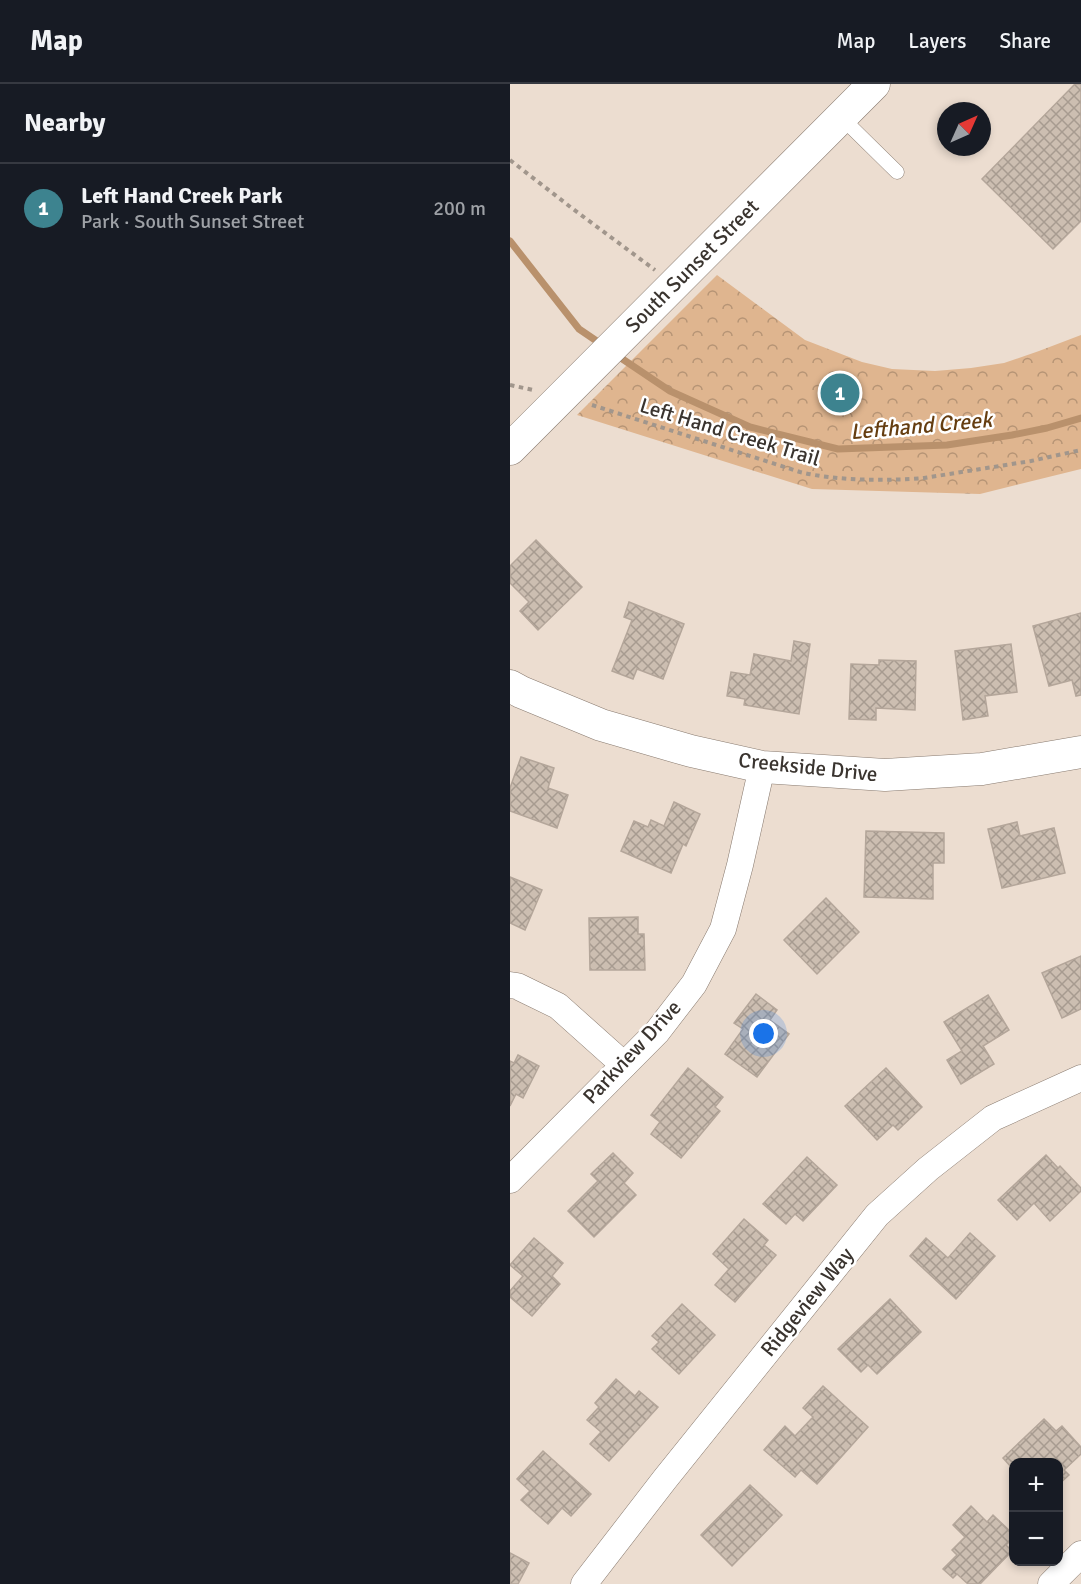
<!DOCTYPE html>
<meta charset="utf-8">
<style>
body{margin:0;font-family:Signika,sans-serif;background:#242831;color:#f1f3f6}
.controls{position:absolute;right:18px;bottom:18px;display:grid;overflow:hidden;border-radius:12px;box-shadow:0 3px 9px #0003}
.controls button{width:54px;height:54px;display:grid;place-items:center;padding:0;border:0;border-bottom:2px solid #363941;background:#171b24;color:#f1f3f6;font:30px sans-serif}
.compass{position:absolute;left:427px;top:18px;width:54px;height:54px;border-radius:50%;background:#171b24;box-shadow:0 3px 9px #0003;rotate:45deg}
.you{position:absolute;left:254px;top:950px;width:21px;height:21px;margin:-15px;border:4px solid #fff;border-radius:50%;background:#1a73e8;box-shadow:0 0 0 9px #1a73e833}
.badge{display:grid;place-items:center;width:39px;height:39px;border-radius:50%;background:#3d838f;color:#fff;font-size:20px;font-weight:700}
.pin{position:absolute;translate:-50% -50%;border:3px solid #fff;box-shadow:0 2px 6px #0006}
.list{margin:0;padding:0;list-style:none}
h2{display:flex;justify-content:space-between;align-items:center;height:78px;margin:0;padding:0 24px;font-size:26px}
h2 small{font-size:20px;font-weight:400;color:#9ea1a6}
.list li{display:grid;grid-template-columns:39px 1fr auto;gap:18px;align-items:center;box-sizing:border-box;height:90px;padding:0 24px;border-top:2px solid #363941}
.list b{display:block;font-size:22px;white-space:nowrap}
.list p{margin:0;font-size:20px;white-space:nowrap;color:#9ea1a6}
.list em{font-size:20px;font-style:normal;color:#9ea1a6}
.map{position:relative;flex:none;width:571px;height:1500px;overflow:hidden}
header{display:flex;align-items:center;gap:36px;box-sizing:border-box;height:84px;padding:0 30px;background:#171b24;border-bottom:2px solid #363941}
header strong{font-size:28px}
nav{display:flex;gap:33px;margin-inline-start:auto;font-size:21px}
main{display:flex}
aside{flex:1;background:#171b24}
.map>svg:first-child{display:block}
.park{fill:url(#park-crowns)}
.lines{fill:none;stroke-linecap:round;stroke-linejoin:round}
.stream{stroke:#b9916c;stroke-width:7}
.building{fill:url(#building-cross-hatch);stroke:#b4a69a;stroke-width:1.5}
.service-casing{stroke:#887a6f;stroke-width:15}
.minor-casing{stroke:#887a6f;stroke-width:27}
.tertiary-casing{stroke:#887a6f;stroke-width:33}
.path{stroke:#a1968c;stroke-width:4;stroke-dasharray:4.5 4.5;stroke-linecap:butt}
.service{stroke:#fff;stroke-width:14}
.minor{stroke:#fff;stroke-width:26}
.tertiary{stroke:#fff;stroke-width:32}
.labels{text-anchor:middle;stroke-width:5;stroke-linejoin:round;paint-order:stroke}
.street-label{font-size:21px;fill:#3a342f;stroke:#fff}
.water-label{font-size:22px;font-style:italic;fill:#653d10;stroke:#fff}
</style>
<header>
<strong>Map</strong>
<nav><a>Map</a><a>Layers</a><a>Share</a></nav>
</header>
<main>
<aside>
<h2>Nearby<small></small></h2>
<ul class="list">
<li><span class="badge">1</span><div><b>Left Hand Creek Park</b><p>Park · South Sunset Street</p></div><em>200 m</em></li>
</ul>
</aside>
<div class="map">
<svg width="571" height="1500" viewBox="0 0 571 1500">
<defs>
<pattern id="park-crowns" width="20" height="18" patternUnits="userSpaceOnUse" patternTransform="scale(1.5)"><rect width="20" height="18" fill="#dfb58f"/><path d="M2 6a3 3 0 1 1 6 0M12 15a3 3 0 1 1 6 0" fill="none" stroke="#b69475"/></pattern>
<pattern id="building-cross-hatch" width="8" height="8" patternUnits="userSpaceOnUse" patternTransform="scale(1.5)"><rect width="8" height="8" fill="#ccbeb1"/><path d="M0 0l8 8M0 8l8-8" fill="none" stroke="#a79b90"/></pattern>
</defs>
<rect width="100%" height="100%" fill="#ecddd0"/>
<polygon class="park" points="207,191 295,256 352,278 382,285 425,287 461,284 494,279 529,267 571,251 571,385 470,410 302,405 67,331"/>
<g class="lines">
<g class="stream">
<polyline points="0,157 69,245 94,262"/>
<polyline points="105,270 160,307 240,343 328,365 437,361 502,351 537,344 571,334"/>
</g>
</g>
<g class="building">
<polygon points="565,0 571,0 571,137 543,165 472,95"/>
<polygon points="26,456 72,503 28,546 10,527 19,518 0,499 0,482"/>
<polygon points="119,518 174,540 153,595 127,585 123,595 102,587 122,536 114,533"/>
<polygon points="571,529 571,611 566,612 562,596 539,602 523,542"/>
<polygon points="284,557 300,560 289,630 234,621 235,615 217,612 221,588 240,591 244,570 281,577"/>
<polygon points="501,560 507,608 475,612 478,632 453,636 445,567"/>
<polygon points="369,576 406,577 405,626 366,624 366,636 339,635 341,580 369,581"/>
<polygon points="11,673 44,684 38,704 58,711 47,744 0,727 0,704"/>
<polygon points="164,718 190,730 176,762 173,760 161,789 111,767 124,737 138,743 141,736 154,742"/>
<polygon points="507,738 510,752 544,744 555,789 492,804 478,745"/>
<polygon points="356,747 434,749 434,779 423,779 423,815 354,813"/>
<polygon points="0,793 32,806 15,846 0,839"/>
<polygon points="316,814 349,848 307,890 274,856"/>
<polygon points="128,833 128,850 134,850 135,886 80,886 79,834"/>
<polygon points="571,872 571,925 552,934 532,889"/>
<polygon points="246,910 267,926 260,936 279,950 247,993 215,970 233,945 224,939"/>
<polygon points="478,911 499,946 473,962 484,980 451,1000 437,976 452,967 434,938"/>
<polygon points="8,971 29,982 13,1014 6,1010 0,1022 0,977 4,979"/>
<polygon points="178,984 213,1013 205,1023 210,1027 171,1074 141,1050 150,1038 141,1031"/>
<polygon points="376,984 412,1023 388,1046 383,1041 367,1056 335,1022"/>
<polygon points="103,1069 123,1089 114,1099 126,1111 84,1153 58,1127 88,1097 81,1090"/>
<polygon points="536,1071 548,1084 550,1082 571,1104 571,1107 540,1137 524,1119 507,1136 488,1116"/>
<polygon points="297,1073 327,1101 293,1137 285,1130 276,1140 253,1120"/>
<polygon points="234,1135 258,1156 254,1161 266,1171 225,1218 205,1201 219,1185 203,1170"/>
<polygon points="460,1149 485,1172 446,1215 400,1172 416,1154 438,1174"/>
<polygon points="24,1154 53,1179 42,1192 50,1200 22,1232 0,1213 0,1207 13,1192 0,1181"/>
<polygon points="380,1215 411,1248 367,1290 358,1281 351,1288 328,1265"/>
<polygon points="172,1220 205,1251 169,1290 142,1265 149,1258 142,1252"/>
<polygon points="106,1295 125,1312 129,1307 148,1323 99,1377 80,1360 91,1348 77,1336 89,1323 85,1319"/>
<polygon points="313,1302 358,1343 307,1400 291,1386 285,1393 254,1366 275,1342 285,1352 303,1333 293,1324"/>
<polygon points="534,1335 546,1347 552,1342 571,1363 571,1370 554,1386 559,1391 548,1401 548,1378 503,1378 503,1385 493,1374"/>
<polygon points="33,1367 81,1410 61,1432 52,1424 38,1440 11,1416 20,1407 7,1395"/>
<polygon points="240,1401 272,1431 222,1482 191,1451"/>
<polygon points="461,1422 477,1438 483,1431 503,1450 503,1454 496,1461 502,1467 470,1500 458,1500 447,1490 443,1494 433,1485 447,1471 442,1466 455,1453 443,1441"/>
<polygon points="0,1469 19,1479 8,1500 0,1500"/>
</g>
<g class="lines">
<defs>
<polyline id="service" points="331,33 387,88"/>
<g id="minor">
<polyline points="0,901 7,902 48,922 114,981"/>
<polyline points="0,1096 147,948 184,900 213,845 230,781 252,683"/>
<polyline points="74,1500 155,1395 367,1131 418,1085 483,1034 571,994"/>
<polyline points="541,1500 571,1470"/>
</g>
<g id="tertiary">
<polyline points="0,365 364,0"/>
<polyline points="0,602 11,608 91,641 181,667 252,683 375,691 472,685 571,668"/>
</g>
</defs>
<use href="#service" class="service-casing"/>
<use href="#minor" class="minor-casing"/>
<use href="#tertiary" class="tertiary-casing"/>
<g class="path">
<polyline points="0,76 63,125 145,186"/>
<polyline points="0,301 23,306"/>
<path d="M82,321l208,67c36,9 88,9 124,6l107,-17 50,-11"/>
</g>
<use href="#service" class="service"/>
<use href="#minor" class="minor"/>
<use href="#tertiary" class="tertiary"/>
</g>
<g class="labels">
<g class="street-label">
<text transform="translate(182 182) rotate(-45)" y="7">South Sunset Street</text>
<text transform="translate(220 348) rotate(17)" y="7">Left Hand Creek Trail</text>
<text transform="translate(298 683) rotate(6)" y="7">Creekside Drive</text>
<text transform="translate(122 968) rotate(-47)" y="7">Parkview Drive</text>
<text transform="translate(297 1218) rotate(-51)" y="7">Ridgeview Way</text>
</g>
<g class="water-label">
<text transform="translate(411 341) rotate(-5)" y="8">Lefthand Creek</text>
</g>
</g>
</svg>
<div class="controls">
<button>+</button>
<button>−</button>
</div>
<svg class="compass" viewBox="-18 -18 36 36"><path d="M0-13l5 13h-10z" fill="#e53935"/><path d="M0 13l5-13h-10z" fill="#9ea1a6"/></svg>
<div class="you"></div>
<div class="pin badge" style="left:330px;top:309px">1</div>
</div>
</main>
